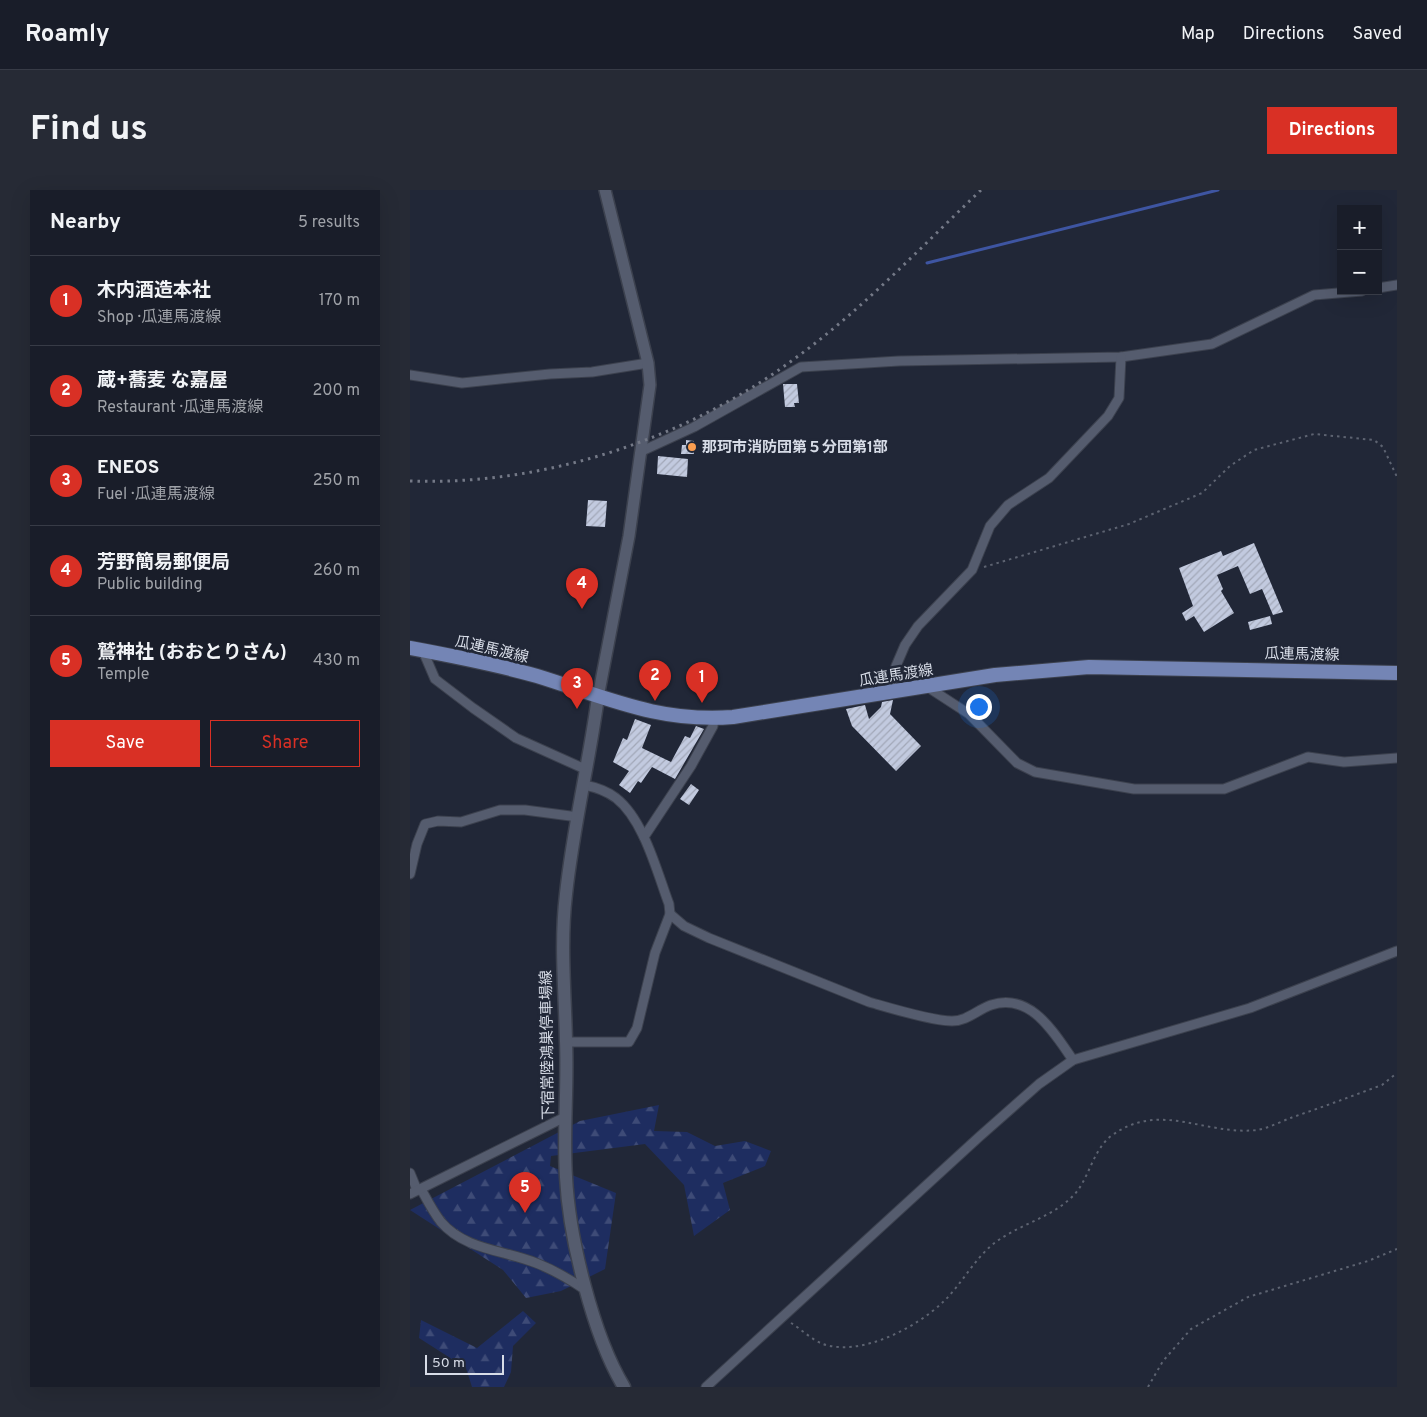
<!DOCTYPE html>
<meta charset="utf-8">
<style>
body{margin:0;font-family:Overpass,"Noto Sans JP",sans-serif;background:#262a35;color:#f1f3f6}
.controls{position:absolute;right:15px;top:15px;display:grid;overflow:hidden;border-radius:0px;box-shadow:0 5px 20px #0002}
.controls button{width:45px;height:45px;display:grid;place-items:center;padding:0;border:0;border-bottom:1px solid #373b46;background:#191d29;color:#f1f3f6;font:25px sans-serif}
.scale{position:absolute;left:15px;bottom:12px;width:79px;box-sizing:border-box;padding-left:5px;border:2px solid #d7dce7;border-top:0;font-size:14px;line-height:18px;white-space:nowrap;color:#d7dce7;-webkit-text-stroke:4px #212737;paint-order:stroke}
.you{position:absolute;left:568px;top:516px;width:18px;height:18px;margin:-12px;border:4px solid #fff;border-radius:50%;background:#1a73e8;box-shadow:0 0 0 8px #1a73e833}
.badge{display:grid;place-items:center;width:32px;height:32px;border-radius:50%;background:#d93025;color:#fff;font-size:16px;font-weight:700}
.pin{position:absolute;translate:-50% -41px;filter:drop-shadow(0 1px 2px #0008)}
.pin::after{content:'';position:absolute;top:26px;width:18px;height:15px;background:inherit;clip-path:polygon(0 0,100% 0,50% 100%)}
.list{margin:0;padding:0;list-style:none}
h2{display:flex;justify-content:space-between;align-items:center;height:65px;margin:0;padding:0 20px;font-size:21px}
h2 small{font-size:16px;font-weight:400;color:#9fa2a8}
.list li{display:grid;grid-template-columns:32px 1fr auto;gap:15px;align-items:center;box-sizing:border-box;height:90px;padding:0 20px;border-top:1px solid #373b46}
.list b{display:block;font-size:19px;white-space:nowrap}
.list p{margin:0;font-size:16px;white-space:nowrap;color:#9fa2a8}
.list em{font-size:16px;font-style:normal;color:#9fa2a8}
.actions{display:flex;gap:10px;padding:15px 20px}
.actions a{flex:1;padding:11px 0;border:1px solid #d93025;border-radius:0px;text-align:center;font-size:18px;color:#d93025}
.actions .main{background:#d93025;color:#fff}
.map{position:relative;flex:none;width:987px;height:1197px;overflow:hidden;border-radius:0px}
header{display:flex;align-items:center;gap:30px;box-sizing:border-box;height:70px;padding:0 25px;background:#191d29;border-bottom:1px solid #373b46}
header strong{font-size:24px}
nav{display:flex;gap:28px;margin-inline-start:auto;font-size:18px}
.intro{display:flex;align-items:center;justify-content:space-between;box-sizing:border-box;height:120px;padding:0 30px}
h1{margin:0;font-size:35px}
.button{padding:12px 22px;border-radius:0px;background:#d93025;color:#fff;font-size:18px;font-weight:700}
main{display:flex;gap:30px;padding:0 30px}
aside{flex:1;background:#191d29;border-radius:0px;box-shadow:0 5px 20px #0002}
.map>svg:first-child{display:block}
.forest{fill:url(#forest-firs)}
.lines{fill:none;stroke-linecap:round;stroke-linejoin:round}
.stream{stroke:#3e55a2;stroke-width:3}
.building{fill:url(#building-hatch)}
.minor-casing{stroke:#3c414e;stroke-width:11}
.tertiary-casing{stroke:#3c414e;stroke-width:14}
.secondary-casing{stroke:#3c414e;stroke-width:15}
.primary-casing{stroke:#3c414e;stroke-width:16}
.path{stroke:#5d6371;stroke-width:2;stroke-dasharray:2.5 4;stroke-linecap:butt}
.minor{stroke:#555c6e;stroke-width:9}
.tertiary{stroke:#555c6e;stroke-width:11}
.secondary{stroke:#555c6e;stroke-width:12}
.primary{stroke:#7485b5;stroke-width:14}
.rail{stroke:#747987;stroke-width:3;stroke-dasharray:2.5 5;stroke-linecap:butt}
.poi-dot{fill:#fb9e50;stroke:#212737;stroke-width:2}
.labels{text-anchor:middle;stroke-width:5;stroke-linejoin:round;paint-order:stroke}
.poi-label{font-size:15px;font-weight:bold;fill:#d7dce7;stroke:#212737;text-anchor:start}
.street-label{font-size:15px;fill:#d7dce7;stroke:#212737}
</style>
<header>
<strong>Roamly</strong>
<nav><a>Map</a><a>Directions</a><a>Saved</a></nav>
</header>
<div class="intro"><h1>Find us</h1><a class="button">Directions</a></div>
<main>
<aside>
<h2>Nearby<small>5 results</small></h2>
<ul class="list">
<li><span class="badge">1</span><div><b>木内酒造本社</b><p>Shop · 瓜連馬渡線</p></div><em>170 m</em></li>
<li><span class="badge">2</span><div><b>蔵+蕎麦 な嘉屋</b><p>Restaurant · 瓜連馬渡線</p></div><em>200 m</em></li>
<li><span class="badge">3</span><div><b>ENEOS</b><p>Fuel · 瓜連馬渡線</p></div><em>250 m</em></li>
<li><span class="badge">4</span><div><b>芳野簡易郵便局</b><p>Public building</p></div><em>260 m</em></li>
<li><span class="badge">5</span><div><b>鷲神社 (おおとりさん)</b><p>Temple</p></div><em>430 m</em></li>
</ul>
<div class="actions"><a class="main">Save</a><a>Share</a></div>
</aside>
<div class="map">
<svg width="987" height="1197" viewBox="0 0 987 1197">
<defs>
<pattern id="forest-firs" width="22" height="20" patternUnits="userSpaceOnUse" patternTransform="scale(1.25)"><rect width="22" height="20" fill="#1e2d60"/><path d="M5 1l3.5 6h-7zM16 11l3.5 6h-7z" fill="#3e4b77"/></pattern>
<pattern id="building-hatch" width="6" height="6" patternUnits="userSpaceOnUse" patternTransform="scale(1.25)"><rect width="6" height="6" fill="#c2cadf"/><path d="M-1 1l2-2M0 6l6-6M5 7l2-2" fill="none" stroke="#a2a8b8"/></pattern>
</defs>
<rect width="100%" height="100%" fill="#212737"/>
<g class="forest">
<polygon points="249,915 244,941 277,942 305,956 335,951 361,961 355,976 313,993 320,1020 284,1046 274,995 235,954 141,966 140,976 206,1003 195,1079 151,1101 116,1108 93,1080 0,1020 170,931"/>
<polygon points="113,1121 126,1133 103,1156 101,1182 94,1197 62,1197 56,1178 9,1148 11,1130 67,1158"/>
</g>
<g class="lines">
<polyline class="stream" points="517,73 808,0"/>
</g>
<g class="building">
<polygon points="373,194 387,194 389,213 384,213 385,217 375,217"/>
<polygon points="276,250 284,251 284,264 271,264 272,255 276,255"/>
<polygon points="248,266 278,269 277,287 247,284"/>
<polygon points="178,310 197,311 195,337 176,336"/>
<polygon points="844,353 873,422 863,425 852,399 840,404 828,376 807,385 813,399 811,401 824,423 794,442 784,426 776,431 772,423 783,416 769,378 811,361 813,366"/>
<polygon points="860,426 862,434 840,440 838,432"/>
<polygon points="483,510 480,524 511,556 486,581 442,536 436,519 455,515 459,529 471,517 472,512"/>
<polygon points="225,529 241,535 232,558 261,572 275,546 280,548 286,536 294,539 265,589 242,577 231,593 228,591 220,603 209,595 219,581 203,572 213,548 217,550"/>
<polygon points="281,594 289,600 279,615 270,609"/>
</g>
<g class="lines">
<defs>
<g id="minor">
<polyline points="968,98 987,95"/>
<polyline points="0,185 52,193 140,184 182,182 238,173"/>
<polyline points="232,261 284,237 391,177 489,171 711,167 802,154 904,105 952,101"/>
<polyline points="13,461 25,489 63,518 106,548 177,580"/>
<polyline points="516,496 559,524 607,573 625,582 724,599 814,599 898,567 934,572 987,568"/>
<polyline points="479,502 486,476 495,455 508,436 562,380 580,336 598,315 639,288 698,226 709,208 711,167"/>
<polyline points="234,647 281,576 303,536 304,528"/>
<polyline points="0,684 7,654 15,634 28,631 51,632 90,620 115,620 168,627"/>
<path d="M260,724l14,12 25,12 160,64c21,6 63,19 83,19 15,0 25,-11 39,-16 40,-13 63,28 82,55"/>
<path d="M156,852h63l8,-14 18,-75 15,-39 -1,-10c-12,-32 -25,-84 -53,-106 -8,-6 -21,-11 -32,-13"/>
<polyline points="0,983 7,1000"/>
<path d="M11,999c6,11 12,23 20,33 24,28 63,28 95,41 18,7 35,17 51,28"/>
<polyline points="0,1004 155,927"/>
<polyline points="296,1197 569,947 629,894 663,870 840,818 987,761"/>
</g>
<polyline id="tertiary" points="188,507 219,346 240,195 238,173 195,0"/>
<path id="secondary" d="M188,507c-9,66 -25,131 -32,197 -6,50 -1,98 0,147 2,46 -3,91 0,136 3,60 27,159 58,210"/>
<path id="primary" d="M0,458c43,8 85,16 127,28 68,21 122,47 196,41l262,-42 94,-8 308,6"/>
</defs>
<use href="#minor" class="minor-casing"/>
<use href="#tertiary" class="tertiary-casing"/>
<use href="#secondary" class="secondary-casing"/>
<use href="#primary" class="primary-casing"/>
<g class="path">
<polyline points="574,377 719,334 792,303 820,276 844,260 904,244 964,250 973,257 987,287"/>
<path d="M381,1133c10,6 21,17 32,21 37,13 93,-16 120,-42 18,-17 30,-41 49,-57 24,-20 58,-26 81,-49 16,-16 19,-45 38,-60 49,-36 94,0 146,-6 12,-2 25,-9 36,-13 30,-10 59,-21 89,-32l15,-12"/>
<polyline points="738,1197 753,1171 781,1139 838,1107 958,1071 987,1059"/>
</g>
<use href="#minor" class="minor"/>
<use href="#tertiary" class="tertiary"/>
<use href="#secondary" class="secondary"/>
<use href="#primary" class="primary"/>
<path class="rail" d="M0,291c132,5 273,-41 380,-119 69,-49 129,-113 191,-172"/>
</g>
<circle class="poi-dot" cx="282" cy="257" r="5"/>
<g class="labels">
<g class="poi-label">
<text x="292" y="262">那珂市消防団第５分団第1部</text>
</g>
<g class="street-label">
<text transform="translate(82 459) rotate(13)" y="5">瓜連馬渡線</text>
<text transform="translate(892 464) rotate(1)" y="5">瓜連馬渡線</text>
<text transform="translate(486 485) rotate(-9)" y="5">瓜連馬渡線</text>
<text transform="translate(137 855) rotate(-91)" y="5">下宿常陸鴻巣停車場線</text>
</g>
</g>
</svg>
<div class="controls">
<button>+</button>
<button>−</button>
</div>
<div class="scale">50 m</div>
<div class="you"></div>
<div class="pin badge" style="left:292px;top:513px">1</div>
<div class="pin badge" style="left:245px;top:511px">2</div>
<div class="pin badge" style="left:167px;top:519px">3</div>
<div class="pin badge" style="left:172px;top:419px">4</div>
<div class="pin badge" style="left:115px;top:1023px">5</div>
</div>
</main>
